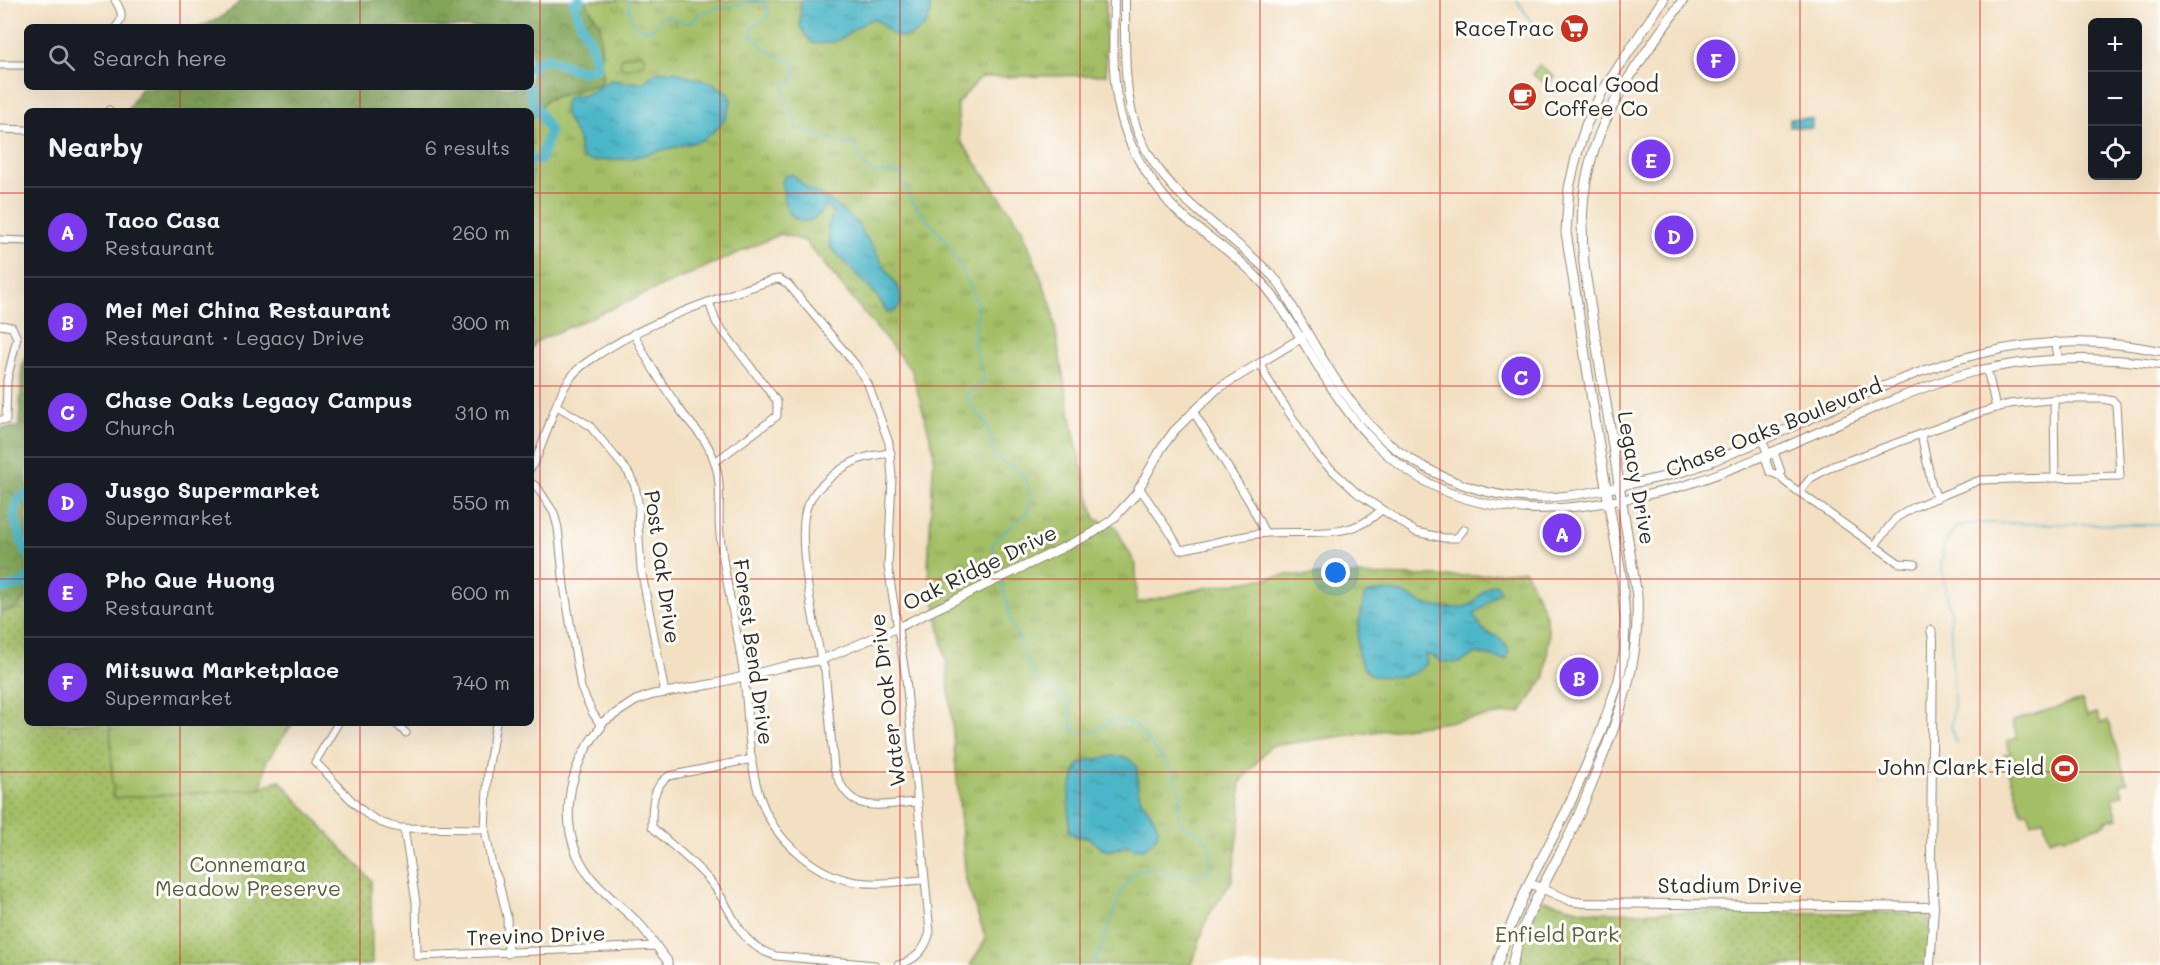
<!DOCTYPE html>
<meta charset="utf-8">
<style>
body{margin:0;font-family:Mali,sans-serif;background:#242831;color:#f1f3f6}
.controls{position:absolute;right:18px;top:18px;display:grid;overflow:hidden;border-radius:9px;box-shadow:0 6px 24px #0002}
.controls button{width:54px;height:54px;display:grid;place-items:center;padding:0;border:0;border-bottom:2px solid #363941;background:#171b24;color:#f1f3f6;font:30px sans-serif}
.you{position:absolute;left:1336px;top:573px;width:21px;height:21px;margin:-15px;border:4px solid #fff;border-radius:50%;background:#1a73e8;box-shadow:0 0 0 9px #1a73e833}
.badge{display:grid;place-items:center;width:39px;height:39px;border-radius:50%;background:#7c3aed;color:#fff;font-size:20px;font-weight:700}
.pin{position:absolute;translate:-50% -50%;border:3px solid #fff;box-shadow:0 2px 6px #0006}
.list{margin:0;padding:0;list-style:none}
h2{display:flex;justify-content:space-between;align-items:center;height:78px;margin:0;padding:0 24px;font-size:26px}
h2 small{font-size:20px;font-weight:400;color:#9ea1a6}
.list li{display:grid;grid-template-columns:39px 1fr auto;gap:18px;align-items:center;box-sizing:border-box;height:90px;padding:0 24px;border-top:2px solid #363941}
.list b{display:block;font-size:22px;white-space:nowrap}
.list p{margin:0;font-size:20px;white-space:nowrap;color:#9ea1a6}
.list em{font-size:20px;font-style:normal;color:#9ea1a6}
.icon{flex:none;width:33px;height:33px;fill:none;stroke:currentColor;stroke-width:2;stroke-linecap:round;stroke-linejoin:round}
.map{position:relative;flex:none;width:2160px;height:965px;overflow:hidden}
.search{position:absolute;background:#171b24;box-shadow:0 6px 24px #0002;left:24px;top:24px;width:510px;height:66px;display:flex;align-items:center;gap:15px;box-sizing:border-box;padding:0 21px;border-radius:9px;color:#9ea1a6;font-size:22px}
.panel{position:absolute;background:#171b24;box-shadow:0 6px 24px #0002;left:24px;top:108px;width:510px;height:618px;border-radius:9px}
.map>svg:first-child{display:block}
.grass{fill:url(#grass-tufts);stroke:#677448;stroke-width:1.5}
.forest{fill:url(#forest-crowns);stroke:#566842;stroke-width:1.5}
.park{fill:url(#park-dots);stroke:#677448;stroke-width:1.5}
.pitch{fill:#a3be65;stroke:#677448;stroke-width:1.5}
.water{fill:url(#water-ripples);stroke:#3b707a;stroke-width:1.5}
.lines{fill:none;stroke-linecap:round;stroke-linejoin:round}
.stream{stroke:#4bb6c8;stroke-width:1.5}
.river{stroke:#4bb6c8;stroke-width:10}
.minor-casing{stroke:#8f8677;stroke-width:9}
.tertiary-casing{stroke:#8f8677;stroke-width:10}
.secondary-casing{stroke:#8f8677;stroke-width:11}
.minor{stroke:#fff;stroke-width:7}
.tertiary{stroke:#fff;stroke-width:8}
.secondary{stroke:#fff;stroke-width:9}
.grid{fill:none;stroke:#d62828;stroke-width:1.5;stroke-opacity:0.55}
.labels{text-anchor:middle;stroke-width:6;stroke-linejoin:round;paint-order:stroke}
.poi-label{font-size:21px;fill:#2b2b2b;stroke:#fdfcf7;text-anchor:end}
.street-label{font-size:21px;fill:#2b2b2b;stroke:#fdfcf7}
.park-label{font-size:21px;fill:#555e3f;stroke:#fdfcf7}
</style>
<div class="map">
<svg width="2160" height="965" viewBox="0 0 2160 965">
<defs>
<pattern id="grass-tufts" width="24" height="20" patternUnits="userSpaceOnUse" patternTransform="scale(1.5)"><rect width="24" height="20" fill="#a3be65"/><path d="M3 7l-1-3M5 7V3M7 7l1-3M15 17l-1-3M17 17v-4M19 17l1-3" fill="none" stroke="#859b53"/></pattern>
<pattern id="forest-crowns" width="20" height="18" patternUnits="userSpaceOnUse" patternTransform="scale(1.5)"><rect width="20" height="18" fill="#82a55a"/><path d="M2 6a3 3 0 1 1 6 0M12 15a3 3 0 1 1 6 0" fill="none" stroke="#6b874b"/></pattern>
<pattern id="park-dots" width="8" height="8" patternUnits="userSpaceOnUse" patternTransform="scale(1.5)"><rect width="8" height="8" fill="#a3be65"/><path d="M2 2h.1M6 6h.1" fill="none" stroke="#859b53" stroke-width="1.8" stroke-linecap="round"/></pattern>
<pattern id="water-ripples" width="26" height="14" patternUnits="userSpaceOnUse" patternTransform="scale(1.5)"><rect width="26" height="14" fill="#4bb6c8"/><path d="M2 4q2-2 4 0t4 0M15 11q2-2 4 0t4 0" fill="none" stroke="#3f94a3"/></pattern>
</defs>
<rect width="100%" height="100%" fill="#fdfcf7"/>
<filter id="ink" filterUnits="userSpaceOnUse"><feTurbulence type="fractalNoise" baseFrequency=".0167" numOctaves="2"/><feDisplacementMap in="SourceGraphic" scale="12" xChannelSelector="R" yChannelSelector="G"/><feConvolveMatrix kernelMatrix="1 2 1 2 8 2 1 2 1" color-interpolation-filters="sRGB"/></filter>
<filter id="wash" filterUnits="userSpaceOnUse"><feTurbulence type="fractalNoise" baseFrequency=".008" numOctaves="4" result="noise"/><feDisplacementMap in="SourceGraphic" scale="24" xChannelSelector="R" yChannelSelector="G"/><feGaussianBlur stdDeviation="1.35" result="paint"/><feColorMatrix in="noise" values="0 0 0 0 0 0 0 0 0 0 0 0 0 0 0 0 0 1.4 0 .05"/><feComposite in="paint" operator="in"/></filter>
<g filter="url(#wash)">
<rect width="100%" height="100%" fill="#f3e0c3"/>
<g class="grass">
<polygon points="584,0 1106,0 1106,75 981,77 957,104 960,140 1022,228 1052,307 1062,370 1075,439 1095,519 1115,526 1136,565 1137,603 1204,588 1286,575 1471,576 1525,570 1545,612 1549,635 1545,677 1521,712 1270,746 1240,783 1241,815 1232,881 1208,916 1192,965 970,965 986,939 966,881 947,667 928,567 934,451 912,371 805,241 781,234 535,342 531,351 531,120 547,99 602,83 600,24"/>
<polygon points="110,723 293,723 266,762 261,789 113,798"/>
</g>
<g class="forest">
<path d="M241,0h343l16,24 2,59 -55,16 -16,21v-9h-404l14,-24h390v-60h-334c18,-5 32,-13 44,-27z"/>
<polygon points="27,354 27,595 16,609 0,613 0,428 19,427 22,367"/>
</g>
<g class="park">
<polygon points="27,595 27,723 110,723 113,798 260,789 279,780 371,880 372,965 0,965 0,613 16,609"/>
<polygon points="1544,900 1581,910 1599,912 1926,913 1930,924 1926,965 1516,965 1527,931 1539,903"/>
</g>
<g class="pitch">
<polygon points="641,53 645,58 643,64 626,69 621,66 621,59 624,56"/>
<polygon points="1539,65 1554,76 1547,85 1532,74"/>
<polygon points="2082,700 2087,716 2097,713 2101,723 2108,721 2127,782 2120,784 2123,794 2112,798 2118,818 2106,821 2106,824 2063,838 2062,836 2050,840 2043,819 2032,823 2028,812 2022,813 2004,755 2010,753 2007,741 2017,738 2012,721"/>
<polygon points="1629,954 1649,957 1667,965 1628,965"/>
<polygon points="1596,957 1610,957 1610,965 1574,965"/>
</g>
<g class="water">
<path d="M801,0h127c8,18 -8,37 -27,37 -12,0 -17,-15 -28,-18 -27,9 -26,28 -62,24l-11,-17z"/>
<path d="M672,71l42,13 14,9 3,9 -4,14 -7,10 -17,14 -71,18 -38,3 -10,-2c-7,-10 -4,-9 -6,-19 -4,-14 -20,-25 -11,-42l6,-3 10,1 28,-16 27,3h4l15,-11z"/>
<polygon points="1790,118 1812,119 1812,128 1790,127"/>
<path d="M792,174l16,15 13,6 2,3 7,3 27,22 43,68 1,13 -6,7 -7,2 -12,-18 -46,-48 -2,-21 5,-13 -7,-8c-17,28 -40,17 -43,-12 0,-4 -2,-10 0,-14 2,-3 6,-4 9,-5z"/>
<path d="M1496,584l4,7 -26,24 9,15 17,8 9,12 -3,10 -30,-7 -16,10 -20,-1 -5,-5 -10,-3 2,9c-13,17 -36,14 -55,13 -5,-5 -10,-9 -12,-15 -7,-17 1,-49 5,-67 12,-3 23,-4 36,-1 8,2 14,7 21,10 10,5 30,6 41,4 16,-3 18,-21 33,-23z"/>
<path d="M1114,756l15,3 8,8c1,11 -1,24 5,34 13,18 27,32 2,48h-10l-6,-4c-24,8 -22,9 -40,-8h-11l-8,-6v-38l9,-28c11,-7 23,-6 36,-9z"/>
</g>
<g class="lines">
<g class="stream">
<path d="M629,0c1,18 1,30 22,30l12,-14 25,7 5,-1 5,-8 20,-6 45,-7c12,19 4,15 -10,25l-3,8c12,14 26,23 44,28l2,10 -6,12 -7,5 3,13 5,5 5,18 10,7 50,14 6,15 9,11 29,1 11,27 37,44 23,43 6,18 1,10 -3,10 -1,19 11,37 -18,12c2,6 2,12 7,17 4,5 9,7 12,14 5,9 4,22 10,31 10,16 29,9 33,36 0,4 2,9 1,13 -7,20 -29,25 -38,41l8,29"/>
<polyline points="1517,0 1536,29"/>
<path d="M1002,581l9,41 23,53 7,8 24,15 4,7 3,24 11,4 11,-1 16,-11 10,-1 16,6 36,44 9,22 -3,26 3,6 23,12 7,14 1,15c-31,32 -52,-11 -77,8 -18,13 -29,73 -42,92"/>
<polyline points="1957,743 1954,739 1951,724 1954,704 1950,610 1941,566 1943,547 1955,528 1976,523 2160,525"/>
</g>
<g class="river">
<path d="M531,69l3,-6 12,-5 37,14 13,-5c0,-24 -18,-41 -22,-64l6,-3"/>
<polyline points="529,87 533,102 550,131 540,160 531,160"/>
<path d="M27,494c-24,13 -7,39 0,59"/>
<polyline points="0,589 24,584 27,579"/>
</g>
</g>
</g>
<g filter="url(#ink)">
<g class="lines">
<defs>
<g id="minor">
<path d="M115,0c6,10 10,17 1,27"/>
<polyline points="0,65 27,65"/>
<polyline points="109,110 109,111"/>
<polyline points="0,129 27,130"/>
<polyline points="0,240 27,241"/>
<polyline points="709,302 716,322 773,396 777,402 777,416 715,462"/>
<polyline points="0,325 12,327 17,338 7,380 6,420 0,420"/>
<path d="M634,333c12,27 29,53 47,78 13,18 27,28 34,52 8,24 2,48 5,72 5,48 18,95 24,143 8,64 0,132 55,176 15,13 33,23 52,27 23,5 49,0 72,-1"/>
<polyline points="1260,363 1268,380 1318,457 1357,493 1416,532 1444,538 1457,538 1464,529"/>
<polyline points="1987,369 1996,408"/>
<polyline points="2054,399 2055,478"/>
<polyline points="557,406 589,425 628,472 635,486 639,508 638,523 641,569 665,693"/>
<polyline points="1193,411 1250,503 1265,533"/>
<polyline points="1921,434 1932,486 1937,498"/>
<polyline points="1762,440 1768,454 1766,461 1770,472 1780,476 1785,482 1899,563 1915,564"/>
<path d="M891,453c-26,3 -38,6 -59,23 -9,8 -19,16 -24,28 -14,29 7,121 13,156l4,10 9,98c15,48 41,37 83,34"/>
<polyline points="1768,454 1775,455 1781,472 1780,476"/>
<path d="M531,468c17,-28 21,-67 41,-92 8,-11 20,-17 32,-25 52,-33 111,-52 169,-71l6,-1 9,5 67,80 13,20 21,59 3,34 -4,90 18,112 24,253c-5,18 -14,28 -32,33"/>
<polyline points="531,483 537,487 554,513 558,528 564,586 581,688 592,712 600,724"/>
<path d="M1139,487l32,47 9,16c28,-5 58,-15 87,-17 39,-3 84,8 114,-23"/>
<polyline points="1799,492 1811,478 1833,466 1976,414 2009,404 2058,399 2103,399 2113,401 2116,404 2120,476 1980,480 1914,507 1896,518 1875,545"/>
<path d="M338,723l-23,39c28,25 45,60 85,66l85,1"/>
<polyline points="395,723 406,733"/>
<polyline points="496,723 488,770 485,829 492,866 498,879 507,917 508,954"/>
<path d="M752,759l-83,17c-18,11 -17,32 -17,51 20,19 41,34 58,54 25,29 25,63 66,75l99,9"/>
<polyline points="404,828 416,902 417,956 656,946"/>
</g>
<g id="tertiary">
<path d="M1114,0c-1,63 -5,116 32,172 10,15 21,30 34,42 31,26 69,49 93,82 37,50 59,106 106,151 57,55 127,69 203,59 35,-5 72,-11 107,-22 67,-22 131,-54 197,-81 27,-11 55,-23 83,-30 61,-16 129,-18 191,-8"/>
<path d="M1125,0c0,93 -4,144 72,210 27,24 58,46 82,73 30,51 64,120 108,159 16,14 36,25 55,34 65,30 115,25 183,9 21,-5 43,-8 64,-15 91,-32 178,-84 271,-111 66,-19 133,-22 200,-8"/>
<polyline points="2055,342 2058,360"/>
<polyline points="1529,883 1571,901 1583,903 1934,907"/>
<path d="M668,965l-1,-5c-9,-10 -16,-23 -25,-33 -15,-17 -35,-30 -50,-48 -37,-46 -27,-109 9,-152l-1,-3 35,-23 16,-6 62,-11 69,-17 39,-7 76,-32 196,-95 20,-14 23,-25 25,-45 13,-18 43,-42 86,-52"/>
<polyline points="1930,965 1934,907 1931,861 1933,639 1931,630"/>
</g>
<g id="secondary">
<polyline points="1497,965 1509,930 1529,883 1567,810 1600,734 1619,680 1624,653 1625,621 1622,580 1600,452 1566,232 1569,188 1577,154 1586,125 1602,92 1663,0"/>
<path d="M1512,965c10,-45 34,-84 55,-125 12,-23 21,-48 31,-72 24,-59 42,-107 39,-172l-52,-324c-15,-124 31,-177 98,-272"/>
</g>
</defs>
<use href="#minor" class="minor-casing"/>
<use href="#tertiary" class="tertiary-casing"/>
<use href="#secondary" class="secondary-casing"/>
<use href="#minor" class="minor"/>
<use href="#tertiary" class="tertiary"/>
<use href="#secondary" class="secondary"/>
</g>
</g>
<path class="grid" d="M180,0v27M360,0v27M540,0v965M720,0v965M900,0v965M1080,0v965M1260,0v965M1440,0v965M1620,0v965M1800,0v965M1980,0v965M180,87v24M360,87v24M0,193h27M531,193h1629M0,386h27M531,386h1629M0,579h27M531,579h1629M180,723v242M360,723v242M0,772h2160"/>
<defs>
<symbol id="supermarket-disc" viewBox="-11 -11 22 22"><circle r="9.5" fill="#c8321e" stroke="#fdfcf7"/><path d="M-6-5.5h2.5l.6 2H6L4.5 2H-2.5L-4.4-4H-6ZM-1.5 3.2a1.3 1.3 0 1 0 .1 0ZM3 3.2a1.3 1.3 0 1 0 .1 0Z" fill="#fff"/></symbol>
<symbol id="cafe-disc" viewBox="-11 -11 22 22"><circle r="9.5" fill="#c8321e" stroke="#fdfcf7"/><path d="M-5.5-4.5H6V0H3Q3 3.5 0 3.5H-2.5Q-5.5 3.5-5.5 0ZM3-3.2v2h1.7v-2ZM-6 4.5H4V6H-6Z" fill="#fff"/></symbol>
<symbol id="stadium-disc" viewBox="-11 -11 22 22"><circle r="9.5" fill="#c8321e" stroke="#fdfcf7"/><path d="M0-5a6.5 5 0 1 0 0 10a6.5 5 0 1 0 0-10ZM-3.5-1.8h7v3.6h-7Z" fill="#fff"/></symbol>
</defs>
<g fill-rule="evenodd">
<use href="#supermarket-disc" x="1558" y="12" width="33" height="33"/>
<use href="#cafe-disc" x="1506" y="80" width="33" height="33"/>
<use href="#stadium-disc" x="2048" y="752" width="33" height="33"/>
</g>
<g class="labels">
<g class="poi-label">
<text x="1554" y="36">RaceTrac</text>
<text x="1544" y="92" text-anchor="start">Local Good<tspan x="1544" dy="24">Coffee Co</tspan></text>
<text x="2044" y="775">John Clark Field</text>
</g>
<g class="street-label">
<text transform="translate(1774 428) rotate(-22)" y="7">Chase Oaks Boulevard</text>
<text transform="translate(1636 478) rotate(80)" y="7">Legacy Drive</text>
<text transform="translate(662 567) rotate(82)" y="7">Post Oak Drive</text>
<text transform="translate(980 568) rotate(-26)" y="7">Oak Ridge Drive</text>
<text transform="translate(753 652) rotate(82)" y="7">Forest Bend Drive</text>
<text transform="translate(888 700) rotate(-97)" y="7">Water Oak Drive</text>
<text x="1730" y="893">Stadium Drive</text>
<text transform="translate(536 936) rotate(-2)" y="7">Trevino Drive</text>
</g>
<g class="park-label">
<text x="248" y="872">Connemara<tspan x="248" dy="24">Meadow Preserve</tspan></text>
<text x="1557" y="942">Enfield Park</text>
</g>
</g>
</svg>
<div class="controls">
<button>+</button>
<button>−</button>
<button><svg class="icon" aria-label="locate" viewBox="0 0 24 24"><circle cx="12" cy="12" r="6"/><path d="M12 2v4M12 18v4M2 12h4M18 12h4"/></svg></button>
</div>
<div class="you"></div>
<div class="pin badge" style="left:1562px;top:533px">A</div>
<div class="pin badge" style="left:1579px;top:677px">B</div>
<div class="pin badge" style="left:1521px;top:376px">C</div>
<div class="pin badge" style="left:1674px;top:235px">D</div>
<div class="pin badge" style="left:1651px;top:159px">E</div>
<div class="pin badge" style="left:1716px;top:59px">F</div>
<div class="search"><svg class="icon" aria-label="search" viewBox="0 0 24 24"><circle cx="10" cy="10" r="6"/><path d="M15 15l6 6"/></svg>Search here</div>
<section class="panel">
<h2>Nearby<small>6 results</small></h2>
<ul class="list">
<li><span class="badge">A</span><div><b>Taco Casa</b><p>Restaurant</p></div><em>260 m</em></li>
<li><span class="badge">B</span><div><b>Mei Mei China Restaurant</b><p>Restaurant · Legacy Drive</p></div><em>300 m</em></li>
<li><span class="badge">C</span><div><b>Chase Oaks Legacy Campus</b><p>Church</p></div><em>310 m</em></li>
<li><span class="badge">D</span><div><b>Jusgo Supermarket</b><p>Supermarket</p></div><em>550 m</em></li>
<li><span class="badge">E</span><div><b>Pho Que Huong</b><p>Restaurant</p></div><em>600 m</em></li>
<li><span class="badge">F</span><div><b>Mitsuwa Marketplace</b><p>Supermarket</p></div><em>740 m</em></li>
</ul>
</section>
</div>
